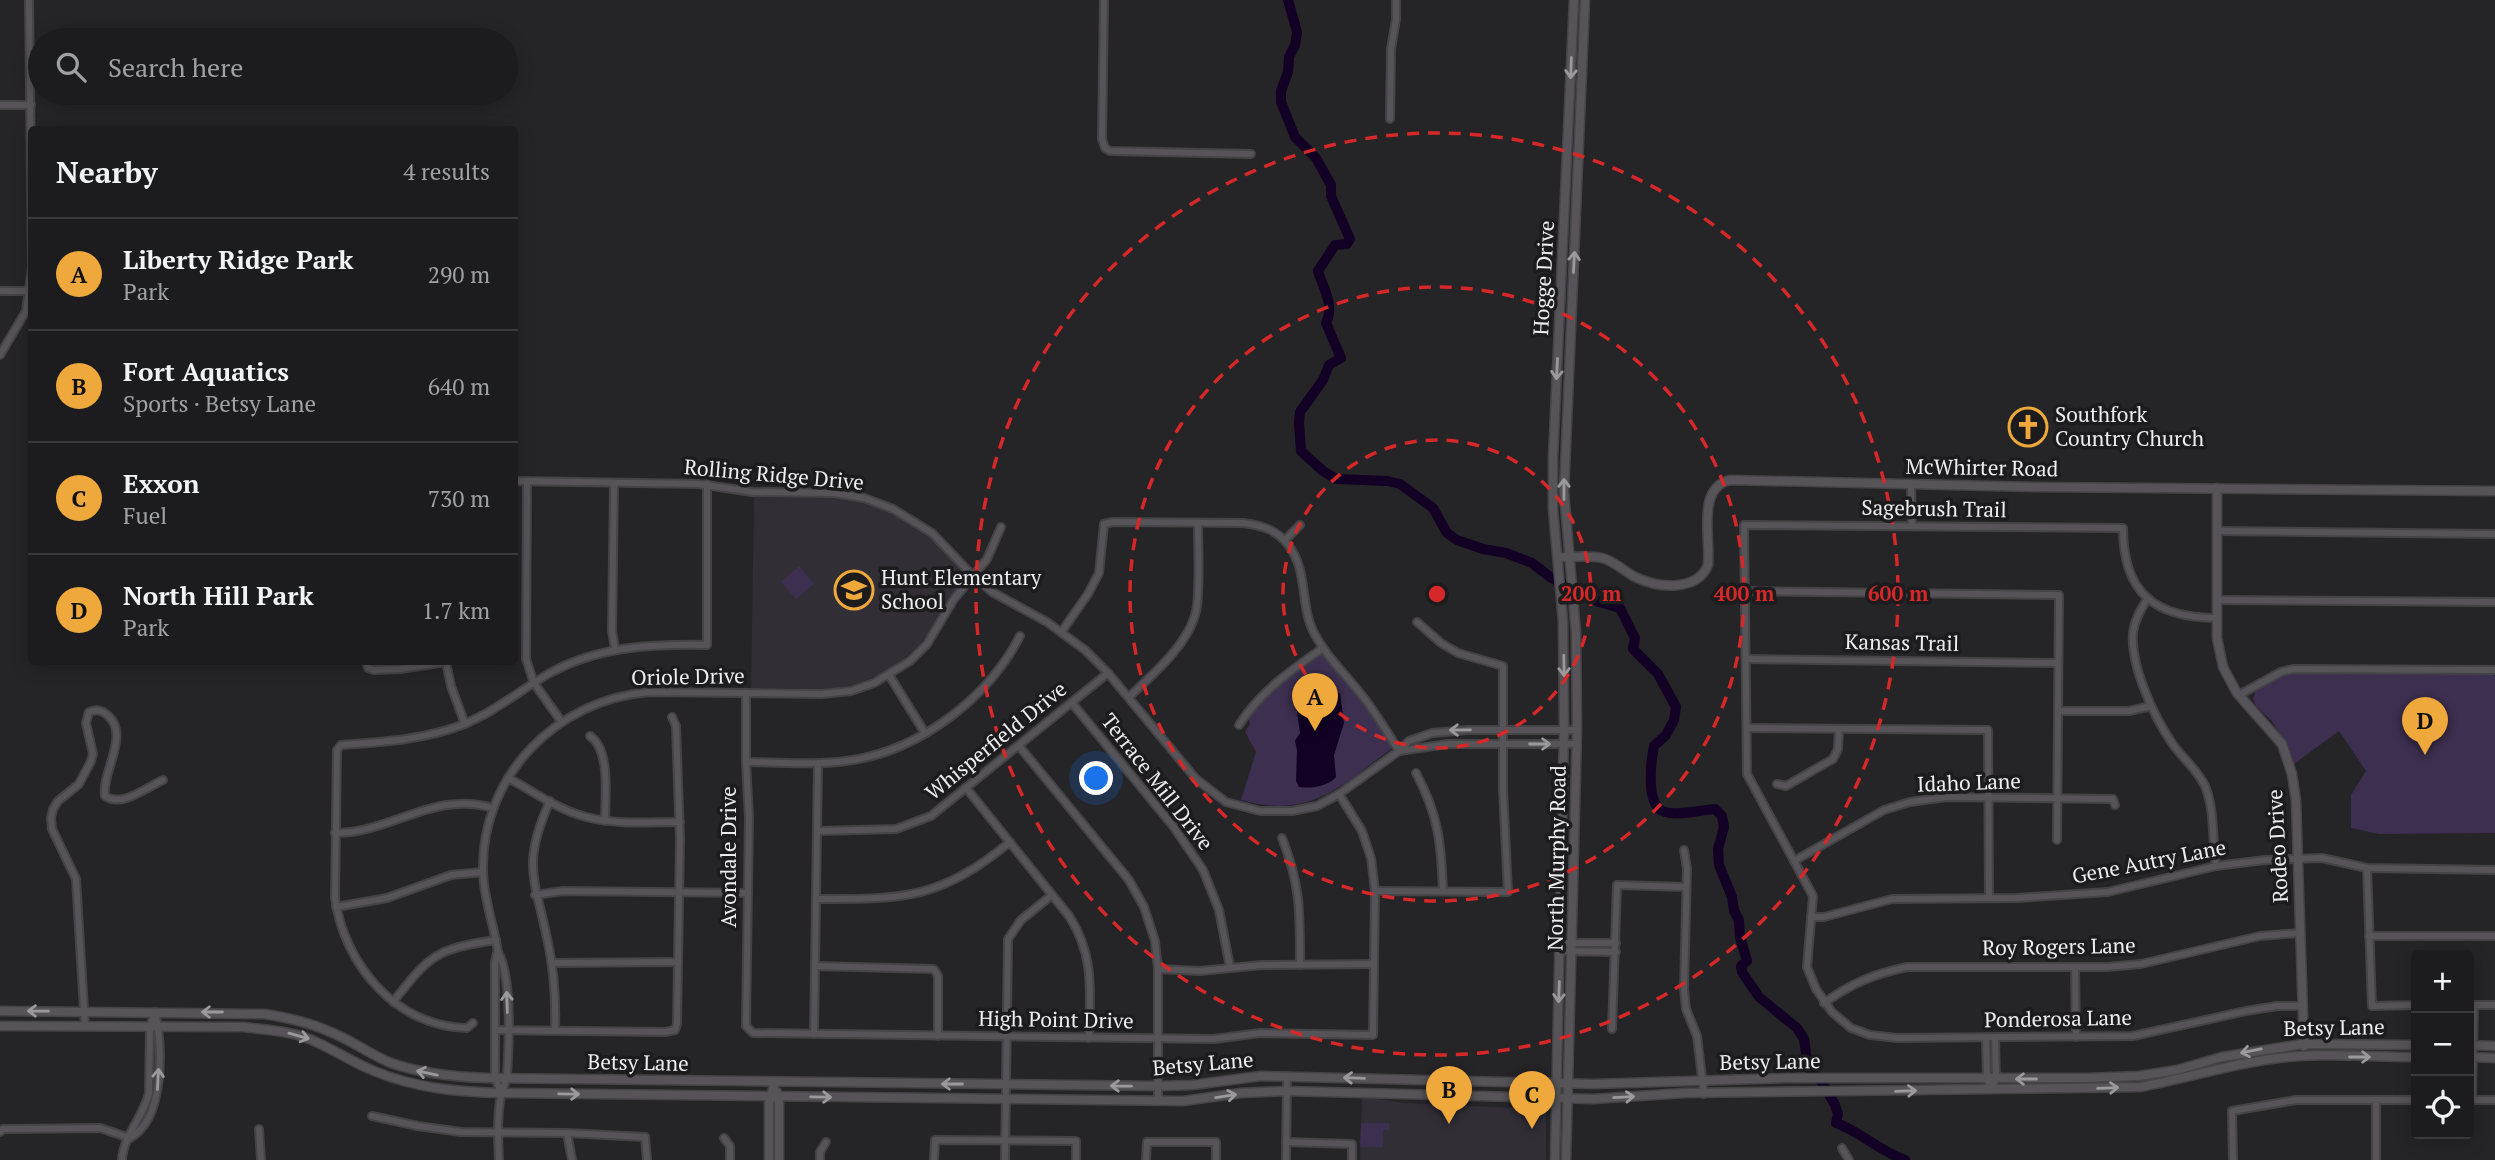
<!DOCTYPE html>
<meta charset="utf-8">
<style>
body{margin:0;font-family:"PT Serif",serif;background:#252426;color:#f1f3f6}
.controls{position:absolute;right:21px;bottom:21px;display:grid;overflow:hidden;border-radius:7px;box-shadow:0 4px 18px #0003}
.controls button{width:63px;height:63px;display:grid;place-items:center;padding:0;border:0;border-bottom:2px solid #3a393b;background:#1c1b1d;color:#f1f3f6;font:35px sans-serif}
.you{position:absolute;left:1097px;top:779px;width:24px;height:24px;margin:-18px;border:5px solid #fff;border-radius:50%;background:#1a73e8;box-shadow:0 0 0 10px #1a73e833}
.badge{display:grid;place-items:center;width:46px;height:46px;border-radius:50%;background:#eea83c;color:#111;font-size:23px;font-weight:700}
.pin{position:absolute;translate:-50% -58px;filter:drop-shadow(0 2px 4px #0008)}
.pin::after{content:'';position:absolute;top:37px;width:24px;height:21px;background:inherit;clip-path:polygon(0 0,100% 0,50% 100%)}
.list{margin:0;padding:0;list-style:none}
h2{display:flex;justify-content:space-between;align-items:center;height:91px;margin:0;padding:0 28px;font-size:30px}
h2 small{font-size:23px;font-weight:400;color:#a0a1a4}
.list li{display:grid;grid-template-columns:46px 1fr auto;gap:21px;align-items:center;box-sizing:border-box;height:112px;padding:0 28px;border-top:2px solid #3a393b}
.list b{display:block;font-size:26px;white-space:nowrap}
.list p{margin:0;font-size:23px;white-space:nowrap;color:#a0a1a4}
.list em{font-size:23px;font-style:normal;color:#a0a1a4}
.icon{flex:none;width:38px;height:38px;fill:none;stroke:currentColor;stroke-width:2;stroke-linecap:round;stroke-linejoin:round}
.map{position:relative;flex:none;width:2495px;height:1160px;overflow:hidden}
.search{position:absolute;background:#1c1b1d;box-shadow:0 4px 18px #0003;left:28px;top:28px;width:490px;height:77px;display:flex;align-items:center;gap:18px;box-sizing:border-box;padding:0 24px;border-radius:38px;color:#a0a1a4;font-size:26px}
.panel{position:absolute;background:#1c1b1d;box-shadow:0 4px 18px #0003;left:28px;top:126px;width:490px;height:539px;border-radius:7px}
.map>svg:first-child{display:block}
.built{fill:#312e36}
.green{fill:#3c2f4f}
.water{fill:#120125}
.lines{fill:none;stroke-linecap:round;stroke-linejoin:round}
.river{stroke:#120125;stroke-width:10}
.street-casing{stroke:#444346;stroke-width:10}
.secondary-casing{stroke:#444346;stroke-width:11}
.street{stroke:#565458;stroke-width:6}
.secondary{stroke:#565458;stroke-width:8}
.oneway{stroke:#9a999c}
.ring{fill:none;stroke:#d62828;stroke-width:3.5;stroke-dasharray:12 9}
.labels{text-anchor:middle;stroke-width:7;stroke-linejoin:round;paint-order:stroke}
.street-label{font-size:21px;fill:#ededef;stroke:#1c1b1e}
.poi-label{font-size:21px;fill:#ededef;stroke:#1c1b1e;text-anchor:start}
.centre{fill:#d62828;stroke:#1c1b1e;stroke-width:3.5}
.ring-label{font-size:21px;text-anchor:middle;font-weight:bold;fill:#d62828;stroke:#1c1b1e;stroke-width:7;stroke-linejoin:round;paint-order:stroke}
</style>
<div class="map">
<svg width="2495" height="1160" viewBox="0 0 2495 1160">
<rect width="100%" height="100%" fill="#252427"/>
<g class="built">
<polygon points="754,496 830,497 857,501 882,508 907,520 935,541 964,573 964,580 948,599 932,628 920,644 895,666 875,677 853,685 828,689 751,688"/>
<polygon points="1362,1096 1404,1103 1540,1109 1546,1112 1546,1160 1360,1160"/>
</g>
<g class="green">
<polygon points="799,566 814,584 796,599 781,582"/>
<path d="M1322,654l39,44 32,49c-51,39 -84,73 -152,53l15,-48 -11,-20 5,-8 -2,-8 44,-43z"/>
<polygon points="2298,670 2492,673 2495,676 2495,833 2379,834 2351,828 2351,795 2366,771 2339,731 2294,764 2288,747 2272,721 2256,706 2253,699 2256,690 2285,674"/>
<polygon points="1361,1123 1389,1123 1389,1130 1383,1130 1383,1147 1360,1147"/>
</g>
<path class="water" d="M1334,688l6,6 4,29 -10,32 2,22c-7,9 -26,12 -37,10l-3,-6 1,-31 -2,-9 5,-8 -4,-28 2,-3 10,-4 3,-4z"/>
<g class="lines">
<path class="river" d="M1288,0l9,32 -2,13 -6,12 -1,15 -7,19v11l14,35 21,21 15,27v11l19,43 -3,5 -12,1 -17,26c5,17 17,34 8,52l15,35 -12,7 -6,15 -23,32 -1,11 2,28 22,20 13,8 52,2 12,3 33,24 14,25 10,7 26,9 23,4 26,10 18,14 49,25 21,6 15,30 -2,11 25,25 18,33 -2,13 -8,15 -12,11c-3,15 -9,61 11,66 14,4 35,-2 50,-3l7,7 2,11 -6,22 1,16 13,32 2,14 5,9 1,17 7,24 -6,5 1,6 17,25 38,31 7,11 4,28 16,18 11,20 3,9 -2,9c23,8 44,28 69,37"/>
<defs>
<g id="street">
<polyline points="29,0 32,265"/>
<polyline points="1104,0 1102,139 1105,148 1110,151 1251,154"/>
<polyline points="0,105 31,105"/>
<polyline points="1390,119 1391,49 1396,19 1396,0"/>
<polyline points="0,291 30,291"/>
<polyline points="0,355 26,311 32,268"/>
<polyline points="514,481 699,484 752,492 834,493 864,498 893,509 932,533 973,576 992,592 1047,622 1085,650 1108,673 1196,779 1226,802 1260,811 1292,811 1317,806 1339,794 1399,751 1409,741 1432,733 1468,730 1577,730"/>
<polyline points="527,481 526,659 534,683 561,721"/>
<polyline points="614,483 612,631 615,649"/>
<polyline points="1911,485 1912,525"/>
<polyline points="2218,531 2495,534"/>
<polyline points="1285,540 1300,525"/>
<polyline points="1745,591 2059,595 2057,840"/>
<path d="M2148,598c-7,11 -13,21 -15,34 -3,33 21,85 39,111 10,15 25,26 33,43 10,24 7,54 11,80"/>
<polyline points="2217,600 2495,602"/>
<path d="M2217,618c-62,0 -94,-25 -94,-90l-379,-3 3,249 66,122 -6,71 9,22 16,23 19,16 19,7 27,3 236,-2 113,-25 31,-5h24"/>
<path d="M1062,631l26,-37 11,-21 5,-49 9,-2 130,1c18,2 35,7 46,23 19,25 11,60 25,87 12,23 30,40 46,60 15,18 27,39 39,58"/>
<polyline points="1746,659 2058,663"/>
<polyline points="366,662 368,668 374,670 400,669 446,662"/>
<polyline points="446,662 451,686 465,724"/>
<polyline points="889,675 925,733"/>
<polyline points="746,693 746,762 749,818 746,1026 753,1033 1214,1039 1260,1033 1373,1035 1375,891 1371,858 1362,831 1339,794"/>
<polyline points="2239,695 2281,672 2293,669 2495,670"/>
<path d="M1129,697c24,-23 63,-55 68,-91 3,-27 1,-56 1,-83"/>
<polyline points="1072,703 1173,826 1203,870 1219,910 1230,967"/>
<polyline points="2058,711 2129,711 2151,706"/>
<path d="M1239,725c21,-33 52,-55 84,-77"/>
<polyline points="1747,728 1988,730 1989,898"/>
<path d="M590,736c21,14 15,62 15,85"/>
<polyline points="1019,746 1129,880 1144,907 1155,941 1158,969 1158,1101"/>
<polyline points="1399,751 1448,744 1577,744"/>
<path d="M746,762c35,0 72,4 107,-2 68,-11 135,-62 167,-124"/>
<path d="M1416,773c23,43 25,71 27,118"/>
<path d="M508,778c25,13 50,32 78,39 30,8 64,5 94,5"/>
<polyline points="1777,784 1786,786 1833,759 1838,749 1839,729"/>
<path d="M967,789l102,127c26,40 21,76 20,122"/>
<path d="M550,801c-28,62 -16,76 -3,137 7,31 9,61 8,92"/>
<polyline points="817,831 896,829 931,816 1108,673"/>
<path d="M335,833c57,0 99,-43 158,-25"/>
<path d="M1282,838c19,48 18,77 18,127"/>
<polyline points="1684,850 1687,869 1684,989 1686,1009 1697,1036 1704,1094"/>
<polyline points="1794,861 1884,810 1910,802 1947,797 2113,799 2115,805"/>
<polyline points="2367,868 2372,1006 2416,1005"/>
<polyline points="1375,891 1508,892 1503,790 1503,666 1458,653 1441,643 1417,622"/>
<polyline points="535,895 563,891 748,893"/>
<path d="M817,899c87,0 122,1 193,-57"/>
<polyline points="336,907 387,898 451,875 483,872"/>
<polyline points="1811,917 1824,917 1892,899 2017,898 2108,892 2216,866 2265,860 2322,858 2367,868 2495,870"/>
<polyline points="2369,936 2495,936"/>
<polyline points="1561,943 1616,943"/>
<polyline points="1561,951 1616,952"/>
<polyline points="497,953 495,962 495,1078 501,1093"/>
<polyline points="552,963 678,962"/>
<polyline points="815,966 934,969 938,976 938,1036"/>
<polyline points="2075,967 2076,1037"/>
<polyline points="1158,969 1200,971 1262,965 1374,964"/>
<path d="M393,1002c37,-47 42,-53 103,-62"/>
<path d="M1824,1003c28,-20 50,-29 83,-36h200l34,-3 119,-28 39,-3"/>
<polyline points="2469,1005 2495,1005"/>
<path d="M473,1023l-6,5c-71,-1 -123,-64 -132,-130l2,-148 4,-5c42,-3 81,-5 121,-20 33,-13 58,-35 88,-52 49,-27 102,-29 157,-28v-161"/>
<path d="M85,1026l-9,-147 -24,-50 -1,-11 2,-9 5,-8 21,-17 12,-23 2,-7 -7,-31 3,-11c7,-2 11,-3 17,2 26,19 -5,58 -1,82 17,12 42,-9 58,-16"/>
<polyline points="1612,1029 1617,885 1686,887"/>
<polyline points="495,1030 665,1032 675,1030 677,1024 680,839 676,726 672,717"/>
<polyline points="814,1034 818,763"/>
<polyline points="1986,1038 1987,1079 1991,1089"/>
<polyline points="1991,1089 1996,1079 1995,1038"/>
<polyline points="2376,1100 2376,1160"/>
<polyline points="2469,1100 2495,1100"/>
<polyline points="2472,1100 2474,1005"/>
<polyline points="372,1116 418,1126 461,1132 567,1133 645,1137 647,1160"/>
<polyline points="259,1129 261,1160"/>
<polyline points="0,1132 3,1129 11,1129 100,1128 130,1138"/>
<polyline points="567,1133 572,1160"/>
<polyline points="724,1138 730,1146 730,1160"/>
<polyline points="1286,1142 1352,1144 1352,1160"/>
<polyline points="1842,1148 1849,1160"/>
<path d="M122,1160c1,-24 22,-44 27,-67l1,-66 5,-15c8,33 10,107 -25,126"/>
<path d="M499,1160c-1,-21 -2,-44 2,-65 1,-7 6,-13 6,-20 2,-30 5,-98 -9,-123 -4,-26 -14,-52 -15,-79 -3,-96 73,-174 167,-181l172,2 29,-3 23,-8 36,-22 17,-17 27,-45 33,-40 14,-32"/>
<polyline points="820,1160 820,1152 826,1142"/>
<polyline points="934,1160 935,1140 1076,1141 1076,1160"/>
<polyline points="1005,1160 1008,939 1021,920 1052,895"/>
<polyline points="1146,1160 1147,1142 1216,1142 1216,1160"/>
<polyline points="1286,1160 1287,1076"/>
<polyline points="2233,1160 2232,1111 2296,1100 2416,1100"/>
</g>
<g id="secondary">
<polyline points="2217,488 2217,638 2223,667 2237,693 2282,744 2292,774 2296,801 2304,1046"/>
<path d="M1564,557c12,0 26,-2 38,1 12,3 22,13 33,19 23,11 62,15 73,-12 3,-26 -12,-77 22,-85l307,7 458,4"/>
<path d="M0,1011l265,3c22,4 43,8 63,17 22,8 41,23 63,32 32,11 64,14 97,15l670,8 34,-1 69,-9 332,8 194,-6h299l53,-2 38,-6 45,-13 81,-13 113,1"/>
<path d="M0,1026l243,1c24,3 51,4 73,15 20,9 38,21 58,29 41,17 83,21 127,22l682,8 58,-8 45,-2 307,8 91,-6 456,-6c44,-8 87,-22 131,-28 47,-7 98,-2 145,-2"/>
<polyline points="2469,1045 2495,1046"/>
<polyline points="2469,1057 2495,1058"/>
<polyline points="777,1092 779,1104 779,1160"/>
<polyline points="769,1160 769,1103 775,1082"/>
<polyline points="1555,1160 1564,730 1563,621 1553,509 1553,458 1574,0"/>
<polyline points="1566,1160 1577,730 1576,633 1564,492 1585,0"/>
</g>
</defs>
<use href="#street" class="street-casing"/>
<use href="#secondary" class="secondary-casing"/>
<use href="#street" class="street"/>
<use href="#secondary" class="secondary"/>
</g>
<defs><path id="oneway-shaft" d="M-6 0H5M1.5-3L5.5 0L1.5 3" fill="none" stroke-width="1.6" stroke-linecap="round" stroke-linejoin="round" transform="scale(1.75)"/></defs>
<g class="oneway">
<use href="#oneway-shaft" transform="translate(1571 68) rotate(92)"/>
<use href="#oneway-shaft" transform="translate(1574 262) rotate(-87)"/>
<use href="#oneway-shaft" transform="translate(1557 369) rotate(93)"/>
<use href="#oneway-shaft" transform="translate(1564 489) rotate(-90)"/>
<use href="#oneway-shaft" transform="translate(1564 666) rotate(89)"/>
<use href="#oneway-shaft" transform="translate(1460 730) rotate(179)"/>
<use href="#oneway-shaft" transform="translate(1540 744)"/>
<use href="#oneway-shaft" transform="translate(1559 992) rotate(92)"/>
<use href="#oneway-shaft" transform="translate(507 1002) rotate(-92)"/>
<use href="#oneway-shaft" transform="translate(38 1011) rotate(-179)"/>
<use href="#oneway-shaft" transform="translate(212 1012) rotate(-180)"/>
<use href="#oneway-shaft" transform="translate(299 1036) rotate(16)"/>
<use href="#oneway-shaft" transform="translate(2251 1051) rotate(169)"/>
<use href="#oneway-shaft" transform="translate(2360 1057)"/>
<use href="#oneway-shaft" transform="translate(427 1073) rotate(-168)"/>
<use href="#oneway-shaft" transform="translate(1354 1078) rotate(-178)"/>
<use href="#oneway-shaft" transform="translate(158 1079) rotate(-87)"/>
<use href="#oneway-shaft" transform="translate(2026 1079) rotate(180)"/>
<use href="#oneway-shaft" transform="translate(952 1084) rotate(-180)"/>
<use href="#oneway-shaft" transform="translate(1121 1086) rotate(-179)"/>
<use href="#oneway-shaft" transform="translate(2108 1088) rotate(-2)"/>
<use href="#oneway-shaft" transform="translate(1906 1091) rotate(-2)"/>
<use href="#oneway-shaft" transform="translate(569 1094) rotate(1)"/>
<use href="#oneway-shaft" transform="translate(1226 1096) rotate(-9)"/>
<use href="#oneway-shaft" transform="translate(821 1097) rotate(1)"/>
<use href="#oneway-shaft" transform="translate(1624 1097) rotate(-3)"/>
</g>
<g class="ring">
<circle cx="1437" cy="594" r="154"/>
<circle cx="1437" cy="594" r="307"/>
<circle cx="1437" cy="594" r="461"/>
</g>
<defs>
<symbol id="church-ring" viewBox="-11 -11 22 22"><circle r="9.5" fill="#1c1b1e" stroke="#eea83c" stroke-width="1.5"/><path d="M-1.2-6h2.4v3.5h3.3v2.4h-3.3V6h-2.4V-.1h-3.3v-2.4h3.3Z" fill="#eea83c"/></symbol>
<symbol id="school-ring" viewBox="-11 -11 22 22"><circle r="9.5" fill="#1c1b1e" stroke="#eea83c" stroke-width="1.5"/><path d="M0-5L7-2L0 1L-7-2ZM-4 1L0 2.5L4 1V4Q0 6-4 4Z" fill="#eea83c"/></symbol>
</defs>
<g fill-rule="evenodd">
<use href="#church-ring" x="2006" y="405" width="44" height="44"/>
<use href="#school-ring" x="832" y="568" width="44" height="44"/>
</g>
<g class="labels">
<g class="street-label">
<text transform="translate(1544 278) rotate(-87)" y="7">Hogge Drive</text>
<text transform="translate(1982 468) rotate(1)" y="7">McWhirter Road</text>
<text transform="translate(774 475) rotate(5)" y="7">Rolling Ridge Drive</text>
<text transform="translate(1934 509) rotate(1)" y="7">Sagebrush Trail</text>
<text transform="translate(1902 643) rotate(1)" y="7">Kansas Trail</text>
<text transform="translate(688 677) rotate(-1)" y="7">Oriole Drive</text>
<text transform="translate(996 741) rotate(-39)" y="7">Whisperfield Drive</text>
<text transform="translate(1157 782) rotate(52)" y="7">Terrace Mill Drive</text>
<text transform="translate(1969 783) rotate(-2)" y="7">Idaho Lane</text>
<text transform="translate(2278 846) rotate(-93)" y="7">Rodeo Drive</text>
<text transform="translate(729 857) rotate(-90)" y="7">Avondale Drive</text>
<text transform="translate(1557 858) rotate(-89)" y="7">North Murphy Road</text>
<text transform="translate(2149 862) rotate(-11)" y="7">Gene Autry Lane</text>
<text transform="translate(2059 947) rotate(-1)" y="7">Roy Rogers Lane</text>
<text transform="translate(2058 1019) rotate(-1)" y="7">Ponderosa Lane</text>
<text transform="translate(1056 1020) rotate(1)" y="7">High Point Drive</text>
<text transform="translate(2334 1028) rotate(-1)" y="7">Betsy Lane</text>
<text transform="translate(1770 1062) rotate(-1)" y="7">Betsy Lane</text>
<text transform="translate(638 1063) rotate(1)" y="7">Betsy Lane</text>
<text transform="translate(1203 1064) rotate(-5)" y="7">Betsy Lane</text>
</g>
<g class="poi-label">
<text x="2055" y="422">Southfork<tspan x="2055" dy="24">Country Church</tspan></text>
<text x="881" y="585">Hunt Elementary<tspan x="881" dy="24">School</tspan></text>
</g>
</g>
<circle cx="1437" cy="594" r="10" class="centre"/>
<g class="ring-label">
<text x="1591" y="601">200 m</text>
<text x="1744" y="601">400 m</text>
<text x="1898" y="601">600 m</text>
</g>
</svg>
<div class="controls">
<button>+</button>
<button>−</button>
<button><svg class="icon" aria-label="locate" viewBox="0 0 24 24"><circle cx="12" cy="12" r="6"/><path d="M12 2v4M12 18v4M2 12h4M18 12h4"/></svg></button>
</div>
<div class="you"></div>
<div class="pin badge" style="left:1315px;top:731px">A</div>
<div class="pin badge" style="left:1449px;top:1124px">B</div>
<div class="pin badge" style="left:1532px;top:1129px">C</div>
<div class="pin badge" style="left:2425px;top:755px">D</div>
<div class="search"><svg class="icon" aria-label="search" viewBox="0 0 24 24"><circle cx="10" cy="10" r="6"/><path d="M15 15l6 6"/></svg>Search here</div>
<section class="panel">
<h2>Nearby<small>4 results</small></h2>
<ul class="list">
<li><span class="badge">A</span><div><b>Liberty Ridge Park</b><p>Park</p></div><em>290 m</em></li>
<li><span class="badge">B</span><div><b>Fort Aquatics</b><p>Sports · Betsy Lane</p></div><em>640 m</em></li>
<li><span class="badge">C</span><div><b>Exxon</b><p>Fuel</p></div><em>730 m</em></li>
<li><span class="badge">D</span><div><b>North Hill Park</b><p>Park</p></div><em>1.7 km</em></li>
</ul>
</section>
</div>
